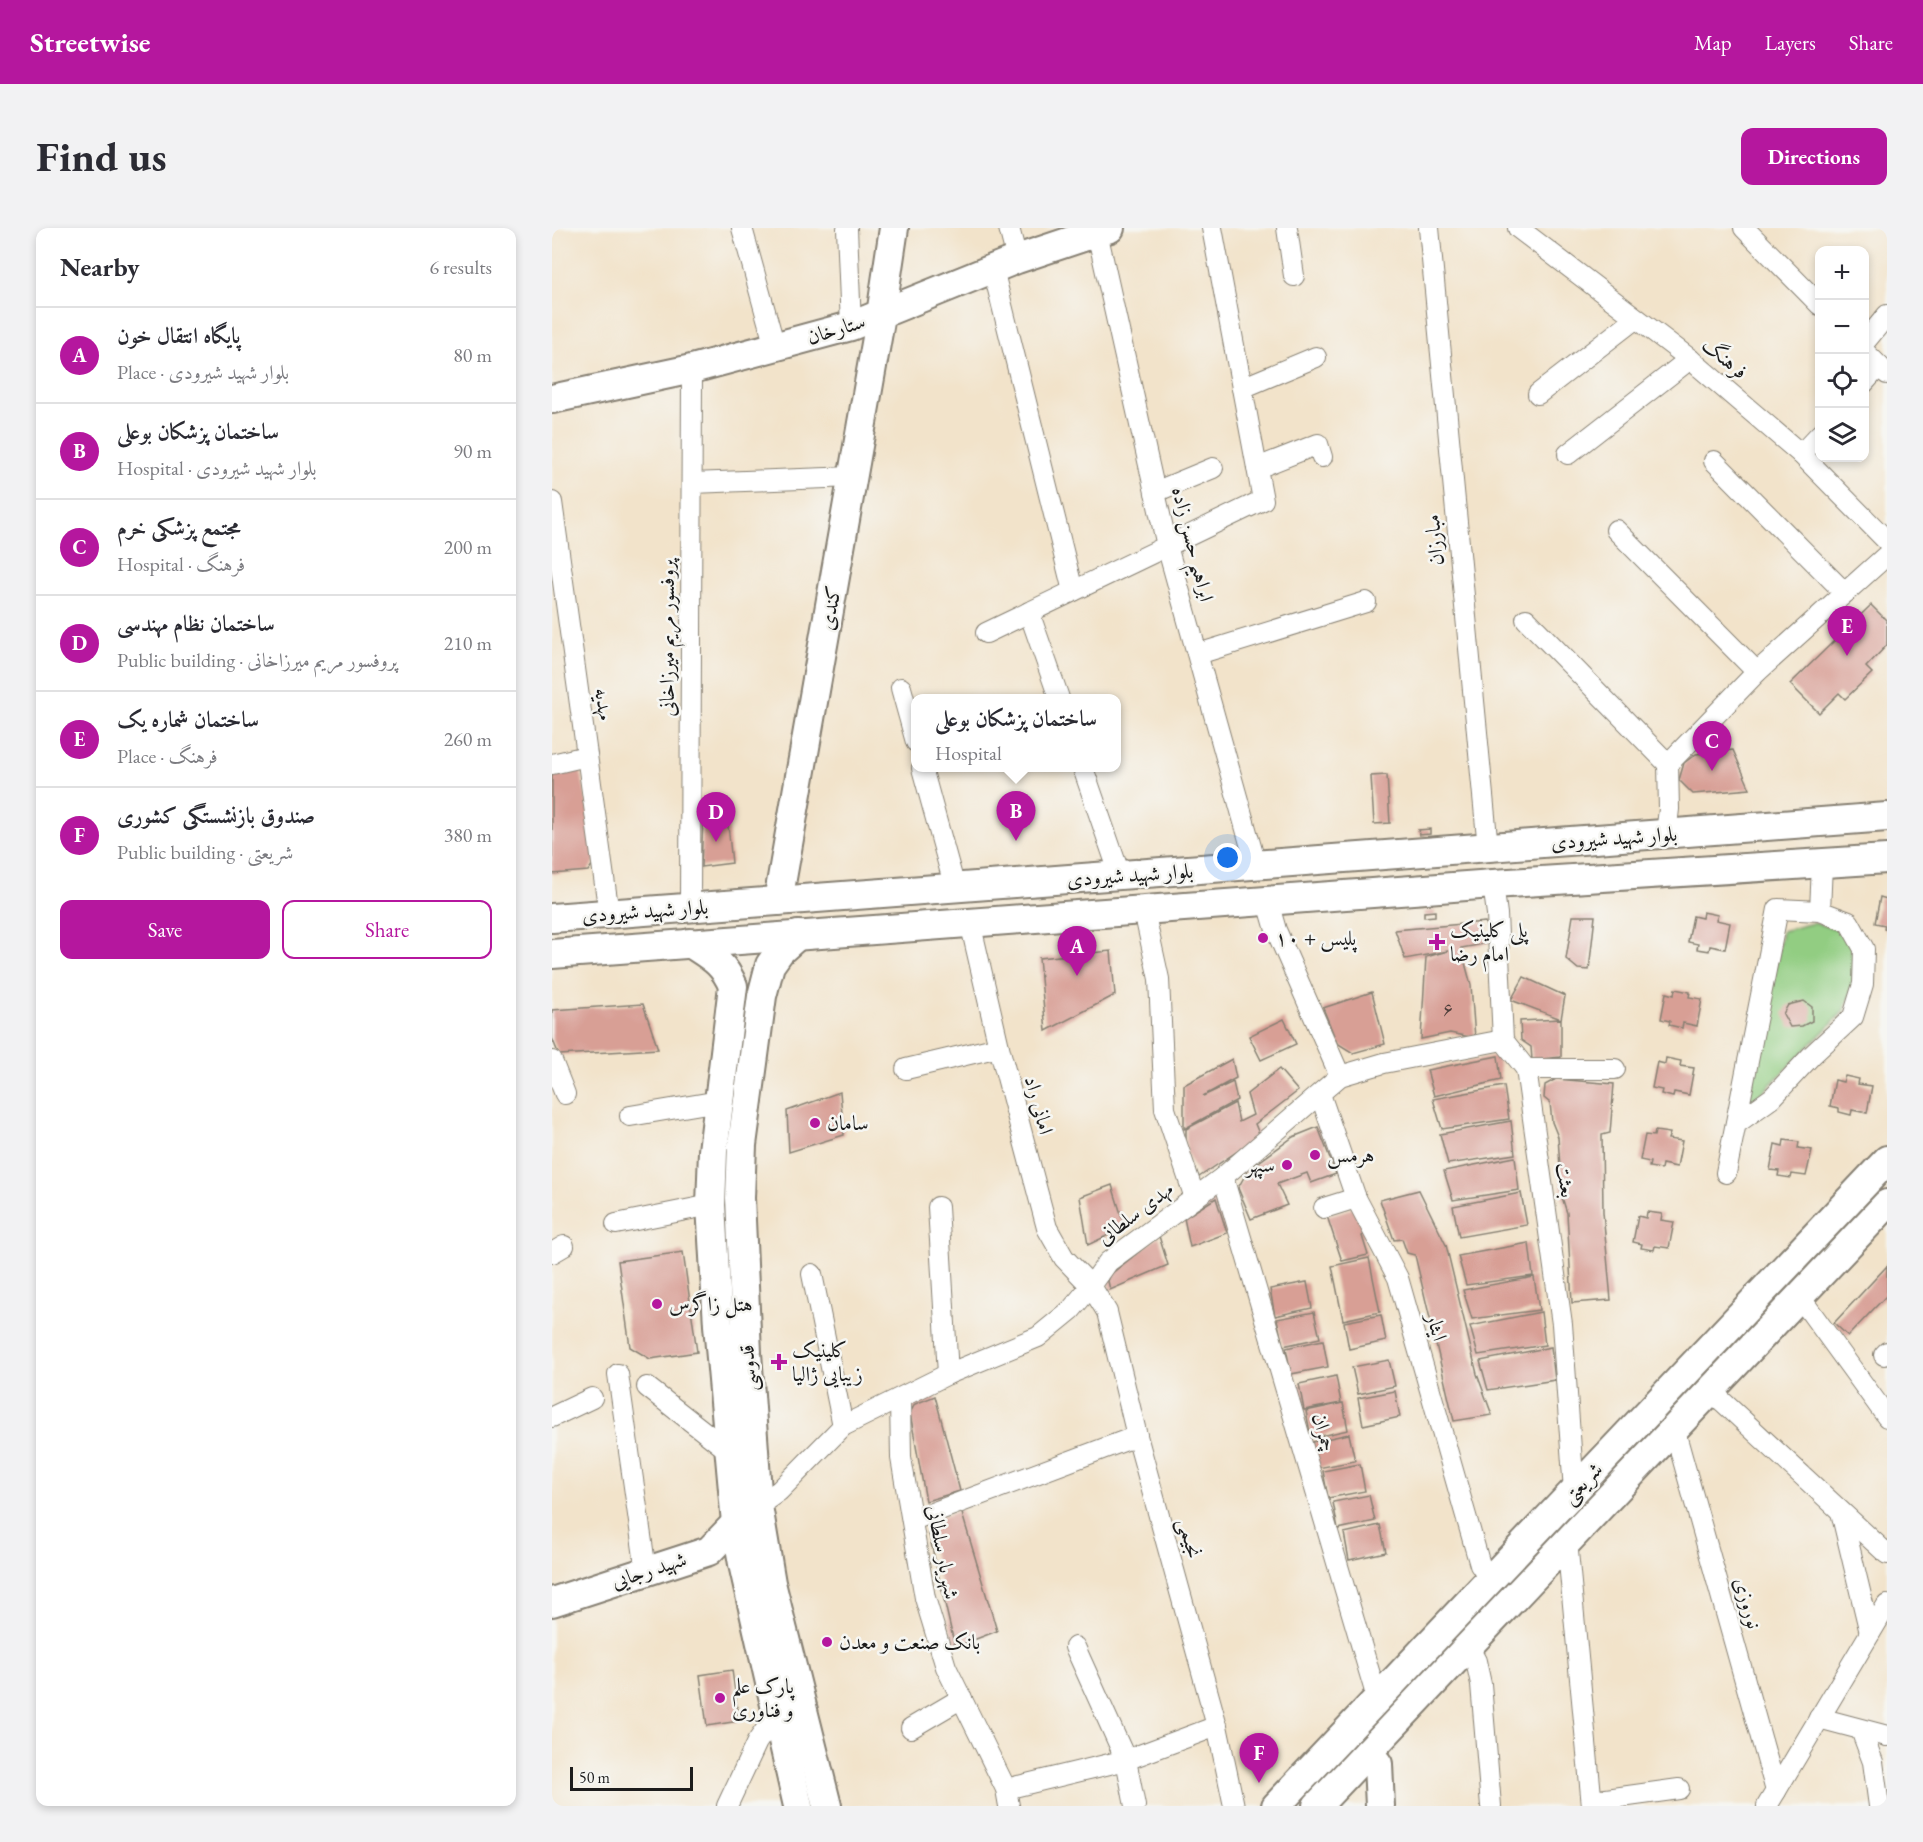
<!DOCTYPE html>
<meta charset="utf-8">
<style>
body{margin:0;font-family:"EB Garamond",Amiri,serif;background:#f2f2f3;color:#2b2b33}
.controls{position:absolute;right:18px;top:18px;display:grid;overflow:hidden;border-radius:12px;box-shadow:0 3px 9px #0003}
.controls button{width:54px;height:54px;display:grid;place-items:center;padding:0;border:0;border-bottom:2px solid #e1e1e2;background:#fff;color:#2b2b33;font:30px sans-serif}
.scale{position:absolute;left:18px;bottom:15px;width:123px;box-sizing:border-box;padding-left:6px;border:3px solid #1c1c1c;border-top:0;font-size:16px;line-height:21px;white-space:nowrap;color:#1c1c1c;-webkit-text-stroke:4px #f6f6f2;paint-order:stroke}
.you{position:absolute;left:676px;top:630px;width:21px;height:21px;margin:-15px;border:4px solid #fff;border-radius:50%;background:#1a73e8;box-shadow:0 0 0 9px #1a73e833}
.badge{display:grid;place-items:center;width:39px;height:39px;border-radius:50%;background:#b5179e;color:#fff;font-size:20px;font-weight:700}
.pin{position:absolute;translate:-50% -50px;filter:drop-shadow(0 2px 3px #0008)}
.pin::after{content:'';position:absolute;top:32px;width:21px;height:18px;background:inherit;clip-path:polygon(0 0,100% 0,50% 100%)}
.popup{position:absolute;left:359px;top:466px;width:210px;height:78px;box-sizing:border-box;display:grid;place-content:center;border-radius:12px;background:#fff;filter:drop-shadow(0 2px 4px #0005);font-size:20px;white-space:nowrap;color:#7c7c81}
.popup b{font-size:22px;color:#2b2b33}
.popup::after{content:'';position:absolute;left:50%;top:100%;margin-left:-12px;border:12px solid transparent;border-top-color:#fff}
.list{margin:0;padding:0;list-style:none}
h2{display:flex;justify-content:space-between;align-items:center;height:78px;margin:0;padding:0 24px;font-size:26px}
h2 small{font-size:20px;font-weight:400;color:#7c7c81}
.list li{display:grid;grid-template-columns:39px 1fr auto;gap:18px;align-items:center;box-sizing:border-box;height:96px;padding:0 24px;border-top:2px solid #e1e1e2}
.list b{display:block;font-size:22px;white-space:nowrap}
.list p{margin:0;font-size:20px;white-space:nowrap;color:#7c7c81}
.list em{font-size:20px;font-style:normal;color:#7c7c81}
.actions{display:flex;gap:12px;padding:18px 24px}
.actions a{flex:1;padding:14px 0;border:2px solid #b5179e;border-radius:12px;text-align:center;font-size:21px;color:#b5179e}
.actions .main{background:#b5179e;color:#fff}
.icon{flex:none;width:33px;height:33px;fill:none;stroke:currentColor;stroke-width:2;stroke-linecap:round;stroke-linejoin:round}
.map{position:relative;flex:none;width:1335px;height:1578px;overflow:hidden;border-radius:12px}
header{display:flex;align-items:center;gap:36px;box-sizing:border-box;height:84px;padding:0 30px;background:#b5179e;color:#fff}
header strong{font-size:28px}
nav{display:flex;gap:33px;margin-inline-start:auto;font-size:21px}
.intro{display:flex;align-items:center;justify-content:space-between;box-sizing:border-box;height:144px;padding:0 36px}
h1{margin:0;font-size:42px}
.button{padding:15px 27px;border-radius:12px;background:#b5179e;color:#fff;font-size:21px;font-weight:700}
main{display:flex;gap:36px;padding:0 36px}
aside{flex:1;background:#fff;border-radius:12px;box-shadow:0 3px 9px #0003}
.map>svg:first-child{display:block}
.green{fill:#92cd82;stroke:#57744f;stroke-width:1.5}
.building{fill:#d89f95}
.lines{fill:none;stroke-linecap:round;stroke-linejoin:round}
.street-casing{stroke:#878073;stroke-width:22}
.secondary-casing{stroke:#878073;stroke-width:32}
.street{stroke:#fff;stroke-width:20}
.secondary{stroke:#fff;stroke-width:28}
.poi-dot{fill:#b5179e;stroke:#f6f6f2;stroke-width:2}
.labels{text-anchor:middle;stroke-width:5;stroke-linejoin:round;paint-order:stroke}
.number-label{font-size:18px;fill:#4b3d3a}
.street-label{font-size:21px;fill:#1c1c1c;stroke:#f6f6f2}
.poi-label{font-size:21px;fill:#1c1c1c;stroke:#f6f6f2;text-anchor:start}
</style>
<header>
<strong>Streetwise</strong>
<nav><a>Map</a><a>Layers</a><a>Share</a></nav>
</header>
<div class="intro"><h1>Find us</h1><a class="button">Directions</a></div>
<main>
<aside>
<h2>Nearby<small>6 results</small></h2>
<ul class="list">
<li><span class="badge">A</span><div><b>پایگاه انتقال خون</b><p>Place · بلوار شهید شیرودی</p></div><em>80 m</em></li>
<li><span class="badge">B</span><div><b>ساختمان پزشکان بوعلی</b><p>Hospital · بلوار شهید شیرودی</p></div><em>90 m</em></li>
<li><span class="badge">C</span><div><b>مجتمع پزشکی خرم</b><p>Hospital · فرهنگ</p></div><em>200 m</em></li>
<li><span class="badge">D</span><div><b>ساختمان نظام مهندسی</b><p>Public building · پروفسور مریم میرزاخانی</p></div><em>210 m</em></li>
<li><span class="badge">E</span><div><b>ساختمان شماره یک</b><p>Place · فرهنگ</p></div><em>260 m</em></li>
<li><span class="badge">F</span><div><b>صندوق بازنشستگی کشوری</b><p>Public building · شریعتی</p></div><em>380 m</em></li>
</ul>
<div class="actions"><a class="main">Save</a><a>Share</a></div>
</aside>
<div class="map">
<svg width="1335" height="1578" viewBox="0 0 1335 1578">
<rect width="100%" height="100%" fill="#f6f6f2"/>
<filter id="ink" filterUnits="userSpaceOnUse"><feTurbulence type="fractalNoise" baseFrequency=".0167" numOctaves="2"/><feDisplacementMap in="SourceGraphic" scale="12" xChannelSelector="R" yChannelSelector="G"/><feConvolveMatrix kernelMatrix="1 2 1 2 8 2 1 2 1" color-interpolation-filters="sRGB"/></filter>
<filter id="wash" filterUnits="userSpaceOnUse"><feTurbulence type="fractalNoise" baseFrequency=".008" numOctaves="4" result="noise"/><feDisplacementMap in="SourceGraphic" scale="24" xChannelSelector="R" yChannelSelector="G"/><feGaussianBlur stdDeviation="1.35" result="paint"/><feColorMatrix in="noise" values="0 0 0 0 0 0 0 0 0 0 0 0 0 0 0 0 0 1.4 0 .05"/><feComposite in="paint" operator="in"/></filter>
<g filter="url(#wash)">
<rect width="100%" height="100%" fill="#f2e3ca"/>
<polygon class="green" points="1261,695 1291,702 1304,724 1304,753 1291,784 1194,881 1230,703"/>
<g id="blocks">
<g class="building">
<polygon points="1319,377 1335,393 1335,417 1314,439 1320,445 1293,471 1287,465 1267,485 1238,456"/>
<polygon points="1181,522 1198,561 1141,566 1127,552 1132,535 1144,526"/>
<polygon points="28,539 46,629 36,643 0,646 0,545"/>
<polygon points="835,547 838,595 822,596 819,548"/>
<polygon points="175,588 180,635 149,639 151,592"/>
<polygon points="878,601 878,606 867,607 866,602"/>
<polygon points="1328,669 1335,671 1335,702 1332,701 1333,697 1323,695"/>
<polygon points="883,683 883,688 872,689 872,684"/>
<polygon points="1151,684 1166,687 1164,692 1178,695 1173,721 1158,718 1157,723 1145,721 1146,716 1136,714 1141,688 1150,690"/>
<polygon points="1021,688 1043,688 1037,742 1026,741 1014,731"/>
<polygon points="933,694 938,715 909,720 919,757 923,810 898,805 869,811 874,729 896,723 853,731 843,702"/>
<polygon points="559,723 563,767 494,803 487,730"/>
<polygon points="972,749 1013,768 1009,791 1009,829 980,832 979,819 969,812 968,793 1009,791 959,772"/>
<polygon points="1123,761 1138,764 1137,769 1150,771 1145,798 1131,795 1130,800 1117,797 1118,793 1109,791 1114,765 1122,767"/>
<polygon points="820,764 833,816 801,825 785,815 771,780"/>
<polygon points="1252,773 1260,779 1260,793 1250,798 1238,799 1231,786 1236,777"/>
<polygon points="91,776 106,821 7,827 0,810 0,782"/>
<polygon points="732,791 744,816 709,832 697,808"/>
<polygon points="946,828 949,852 882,868 875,842"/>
<polygon points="1114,830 1129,833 1128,838 1142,840 1137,867 1122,864 1121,869 1109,866 1110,862 1100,860 1105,834 1113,836"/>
<polygon points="680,831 684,850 651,868 681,854 685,872 632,901 632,857"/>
<polygon points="727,841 746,863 703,896 708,908 647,949 634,923 634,901 683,875 687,894 701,887 695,866"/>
<polygon points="1293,848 1307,851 1306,856 1320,858 1315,885 1300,882 1299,887 1287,884 1287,880 1278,878 1283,852 1291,854"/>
<polygon points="1004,851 1062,856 1058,905 1050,907 1051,984 1059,1072 1020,1075 1015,985 1010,969 1006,909 1000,894 998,875 992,870 993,857"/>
<polygon points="952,858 957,891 890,901 881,871"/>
<polygon points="288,864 292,907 237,924 235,883"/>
<polygon points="959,893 963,926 896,936 888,906"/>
<polygon points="766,899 784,946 759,955 755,945 725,956 735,977 699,991 686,960 696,942 741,909"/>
<polygon points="1103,903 1118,905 1116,911 1130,913 1125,939 1110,936 1109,941 1097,939 1098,934 1088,932 1093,907 1102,908"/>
<polygon points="1232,912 1247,914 1246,920 1260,922 1254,948 1240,946 1239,950 1226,948 1227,943 1218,942 1223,916 1231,918"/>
<polygon points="963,929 967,962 901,972 892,943"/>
<polygon points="560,957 573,999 536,1017 528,969"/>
<polygon points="867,962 894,1017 925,1146 940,1187 902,1193 863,1027 855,1025 850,1011 842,1012 828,972"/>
<polygon points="969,965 975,997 907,1009 901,978"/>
<polygon points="664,970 675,1005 638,1019 632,990"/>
<polygon points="804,979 813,1006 810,1008 816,1027 790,1033 775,988"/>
<polygon points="1095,984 1110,986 1109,992 1122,994 1117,1020 1103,1018 1102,1022 1089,1020 1090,1016 1081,1014 1086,988 1094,990"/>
<polygon points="607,1008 616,1037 558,1062 556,1053 559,1046"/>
<polygon points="977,1015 981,1048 914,1057 906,1028"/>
<polygon points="131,1024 145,1124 98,1131 78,1119 66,1033"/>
<polygon points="817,1030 828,1084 791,1092 780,1038"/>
<polygon points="1335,1038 1335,1067 1296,1108 1282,1095"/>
<polygon points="982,1049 987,1082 920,1091 911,1062"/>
<polygon points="755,1054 760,1080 723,1088 718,1061"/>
<polygon points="762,1084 768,1110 731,1118 725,1091"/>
<polygon points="989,1084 993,1117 926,1127 918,1098"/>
<polygon points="829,1087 834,1113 797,1121 792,1094"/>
<polygon points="771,1112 776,1139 739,1146 734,1120"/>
<polygon points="999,1119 1003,1152 936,1162 928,1133"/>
<polygon points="837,1132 843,1158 806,1166 800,1139"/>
<polygon points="784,1148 789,1175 752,1182 747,1156"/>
<polygon points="843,1163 848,1189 811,1197 806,1170"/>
<polygon points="383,1168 408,1263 374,1273 358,1185 363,1176"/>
<polygon points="791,1175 796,1202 759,1210 754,1183"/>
<polygon points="797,1206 803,1233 766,1240 760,1214"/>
<polygon points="808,1236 813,1263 776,1270 771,1243"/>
<polygon points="817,1267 823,1293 786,1301 781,1274"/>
<polygon points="409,1282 445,1403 403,1419 376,1302 381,1293"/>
<polygon points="828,1297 834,1324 797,1332 792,1305"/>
<polygon points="180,1442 187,1493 155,1498 148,1447"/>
</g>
</g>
</g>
<g filter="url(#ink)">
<use href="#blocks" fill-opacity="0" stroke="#878073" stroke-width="1.5"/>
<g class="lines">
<defs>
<g id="street">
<polyline points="190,0 223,119"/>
<polyline points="295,0 299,98"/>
<polyline points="457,0 465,31"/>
<polyline points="735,0 742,48"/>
<polyline points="877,0 936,620"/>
<polyline points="966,0 1138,131 1249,226 1335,313"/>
<polyline points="1192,0 1268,77"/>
<polyline points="545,4 615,318 704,637"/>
<polyline points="441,41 521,363"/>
<polyline points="1312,115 1335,87"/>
<polyline points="1312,123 1335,146"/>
<polyline points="1312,155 1327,138"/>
<polyline points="690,160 764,129"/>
<polyline points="986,166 1083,91"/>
<polyline points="1016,226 1138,131"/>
<polyline points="1249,226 1268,206"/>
<polyline points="1162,233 1293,365"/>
<polyline points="705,240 766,216 770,229"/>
<polyline points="140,255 301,249"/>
<polyline points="603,264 661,240"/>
<polyline points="0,274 57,686"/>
<polyline points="1064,302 1205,444"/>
<polyline points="477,384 507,470"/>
<polyline points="974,391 1116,536"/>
<polyline points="434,405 711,272 660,0"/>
<polyline points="646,426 814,374"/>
<polyline points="349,460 364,514"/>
<polyline points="0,536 35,528"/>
<polyline points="370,540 403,660"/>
<polyline points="531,540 568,647"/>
<polyline points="1114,606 1117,581 1116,536 1205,444 1335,327"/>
<polyline points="941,656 945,686 951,812 974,841 1010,1096 1022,1263"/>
<polyline points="716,674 724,702 788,848"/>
<polyline points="138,680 140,141"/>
<polyline points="592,683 607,751 613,881 643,970"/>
<polyline points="1268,683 1270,636"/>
<polyline points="418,694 447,819 495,1000 512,1030 539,1058 555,1084 585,1208 665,1498 682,1578"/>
<polyline points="0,833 13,866"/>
<polyline points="354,841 447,819"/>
<polyline points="974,841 1063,841"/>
<polyline points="768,866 804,970 846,1050 928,1337 938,1352"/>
<polyline points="78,888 167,873"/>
<polyline points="1174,945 1226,681 1268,683 1297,694 1312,721 1311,756 1301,789 1260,827 1220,870 1185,895"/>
<polyline points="671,949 822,1460 824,1472"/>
<polyline points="386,979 396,1146"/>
<polyline points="772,980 804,970"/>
<polyline points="64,996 159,977"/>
<polyline points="0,1025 12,1018"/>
<polyline points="260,1046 291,1198"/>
<polyline points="1247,1068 1335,1189"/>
<polyline points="1332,1127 1335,1124"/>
<polyline points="66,1146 94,1343"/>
<polyline points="95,1159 178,1224"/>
<polyline points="1158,1162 1335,1326"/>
<polyline points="348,1171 349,1230 373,1370 394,1439 454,1561 457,1578"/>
<polyline points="0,1189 40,1170"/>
<polyline points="1122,1200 1224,1563"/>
<polyline points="206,1278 227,1263 291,1198 396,1146 486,1109 519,1082 539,1058 556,1034 671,949 788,848 832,835 951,812"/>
<polyline points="1289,1284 1318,1405"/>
<polyline points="361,1292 585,1208"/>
<polyline points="1015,1313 1040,1578"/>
<polyline points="916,1418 924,1433 929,1456 939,1578"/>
<polyline points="523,1419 574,1532 583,1578"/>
<polyline points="1267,1490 1335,1508"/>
<polyline points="359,1500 410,1470"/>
<polyline points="1309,1502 1321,1534 1327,1578"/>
<polyline points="454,1561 574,1532 665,1498"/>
<polyline points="1040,1573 1127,1561"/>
<polyline points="175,1578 205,1514 224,1487"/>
<polyline points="1215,1578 1335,1377"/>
</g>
<g id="secondary">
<polyline points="0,171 140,141 299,98 465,31 558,0"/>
<polyline points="226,673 329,87 342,0"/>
<polyline points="0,690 1335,589"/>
<polyline points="246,707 228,723 218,737 210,768 190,917 188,970 195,1125 206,1278 219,1355 275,1578"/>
<path d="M138,715c21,14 33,19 43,43l-20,165 -2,54 7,120 18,198 7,41 55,242"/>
<polyline points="0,726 941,656 1335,631"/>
<polyline points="0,1374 157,1323 184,1295"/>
<polyline points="816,1524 826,1536 828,1578"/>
<polyline points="724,1578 1335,932"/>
<polyline points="765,1578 1335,976"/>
</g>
</defs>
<use href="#street" class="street-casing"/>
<use href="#secondary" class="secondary-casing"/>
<use href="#street" class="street"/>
<use href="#secondary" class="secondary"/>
</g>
</g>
<g class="poi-dot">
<circle cx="711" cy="710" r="6"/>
<path d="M882 705h6v6h6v6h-6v6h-6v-6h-6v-6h6z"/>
<circle cx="263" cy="895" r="6"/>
<circle cx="763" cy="927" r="6"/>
<circle cx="735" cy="937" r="6"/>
<circle cx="105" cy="1076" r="6"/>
<path d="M224 1125h6v6h6v6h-6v6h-6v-6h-6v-6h6z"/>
<circle cx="275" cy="1414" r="6"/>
<circle cx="168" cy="1470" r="6"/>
</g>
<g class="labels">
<g class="number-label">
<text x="896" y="787">۶</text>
</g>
<g class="street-label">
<text transform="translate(284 101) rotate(-17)" y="7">ستارخان</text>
<text transform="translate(1173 130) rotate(40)" y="7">فرهنگ</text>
<text transform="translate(882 312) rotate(-95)" y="7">مبارزان</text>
<text transform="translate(641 316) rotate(76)" y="7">ابراهیم حسن زاده</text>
<text transform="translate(278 380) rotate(-80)" y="7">کندی</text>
<text transform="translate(115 410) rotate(-90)" y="7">پروفسور مریم میرزاخانی</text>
<text transform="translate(52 476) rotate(82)" y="7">مهدیه</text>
<text transform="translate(1062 610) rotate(-4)" y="7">بلوار شهید شیرودی</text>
<text transform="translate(578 647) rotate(-4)" y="7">بلوار شهید شیرودی</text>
<text transform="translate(93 683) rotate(-4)" y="7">بلوار شهید شیرودی</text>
<text transform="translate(487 877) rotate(75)" y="7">امانی راد</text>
<text transform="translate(1014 952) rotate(82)" y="7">بعثت</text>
<text transform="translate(583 985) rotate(-37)" y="7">مهدی سلطانی</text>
<text transform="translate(885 1099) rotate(74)" y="7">ایثار</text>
<text transform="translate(196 1140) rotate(-94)" y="7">قدوسی</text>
<text transform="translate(772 1204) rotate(74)" y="7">چمران</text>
<text transform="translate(1030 1255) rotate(-47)" y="7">شریعتی</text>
<text transform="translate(638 1310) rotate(75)" y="7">نجیمی</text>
<text transform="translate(391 1324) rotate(79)" y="7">شهریار سلطانی</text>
<text transform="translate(97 1342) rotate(-18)" y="7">شهید رجایی</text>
<text transform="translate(1196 1375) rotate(74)" y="7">نوروزی</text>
</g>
<g class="poi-label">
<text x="898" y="709">پلی کلینیک<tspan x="898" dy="24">امام رضا</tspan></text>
<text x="723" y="717">پلیس + ۱۰</text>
<text x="275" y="902">سامان</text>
<text x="775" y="934">هرمس</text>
<text x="723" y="944" text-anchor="end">سپهر</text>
<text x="117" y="1083">هتل زاگرس</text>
<text x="240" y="1129">کلینیک<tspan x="240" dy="24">زیبایی ژالیا</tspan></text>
<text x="287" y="1421">بانک صنعت و معدن</text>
<text x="180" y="1465">پارک علم<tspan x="180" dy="24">و فناوری</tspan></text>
</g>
</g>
</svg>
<div class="controls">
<button>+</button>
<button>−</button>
<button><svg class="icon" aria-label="locate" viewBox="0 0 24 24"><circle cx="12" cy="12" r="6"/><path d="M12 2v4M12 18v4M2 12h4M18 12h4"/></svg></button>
<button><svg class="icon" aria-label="layers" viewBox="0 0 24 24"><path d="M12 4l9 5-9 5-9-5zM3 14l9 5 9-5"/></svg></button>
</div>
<div class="scale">50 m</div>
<div class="you"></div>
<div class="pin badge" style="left:525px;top:748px">A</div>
<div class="pin badge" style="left:464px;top:613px">B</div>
<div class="popup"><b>ساختمان پزشکان بوعلی</b>Hospital</div>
<div class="pin badge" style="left:1160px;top:543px">C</div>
<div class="pin badge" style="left:164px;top:614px">D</div>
<div class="pin badge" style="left:1295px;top:428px">E</div>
<div class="pin badge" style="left:707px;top:1555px">F</div>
</div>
</main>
